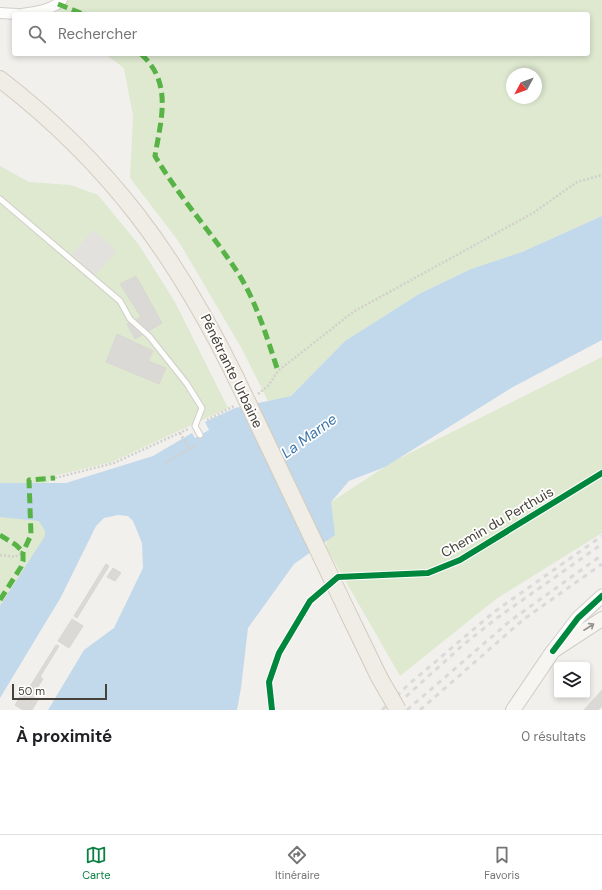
<!DOCTYPE html>
<html lang="fr">
<meta charset="utf-8">
<style>
body{margin:0;font-family:"DM Sans",sans-serif;background:#f6f6f6;color:#202124}
.controls{position:absolute;right:12px;bottom:12px;display:grid;overflow:hidden;border-radius:4px;box-shadow:0 2px 6px #0003}
.controls button{width:36px;height:36px;display:grid;place-items:center;padding:0;border:0;border-bottom:1px solid #e0e0e0;background:#fff;color:#202124;font:20px sans-serif}
.compass{position:absolute;left:506px;top:68px;width:36px;height:36px;border-radius:50%;background:#fff;box-shadow:0 2px 6px #0003;rotate:229deg}
.scale{position:absolute;left:12px;bottom:10px;width:95px;box-sizing:border-box;padding-left:4px;border:2px solid #474239;border-top:0;font-size:11px;line-height:14px;white-space:nowrap;color:#474239;-webkit-text-stroke:3px #fff;paint-order:stroke}
.list{margin:0;padding:0;list-style:none}
h2{display:flex;justify-content:space-between;align-items:center;height:52px;margin:0;padding:0 16px;font-size:17px}
h2 small{font-size:13px;font-weight:400;color:#757577}
.icon{flex:none;width:22px;height:22px;fill:none;stroke:currentColor;stroke-width:2;stroke-linecap:round;stroke-linejoin:round}
.map{position:relative;flex:none;width:602px;height:710px;overflow:hidden}
.search{position:absolute;background:#fff;box-shadow:0 2px 6px #0003;left:12px;right:12px;top:12px;height:44px;display:flex;align-items:center;gap:10px;box-sizing:border-box;padding:0 14px;border-radius:4px;color:#757577;font-size:15px}
.sheet{height:124px;background:#fff}
nav{display:flex;justify-content:space-around;align-items:center;box-sizing:border-box;height:56px;border-top:1px solid #e0e0e0;background:#fff;font-size:11px;color:#757577}
nav a{display:grid;justify-items:center;gap:2px}
nav .on{color:#0b8043}
.map>svg:first-child{display:block}
.green{fill:#dee9d0;fill-rule:evenodd}
.parking{fill:#e3e1de}
.water{fill:#c2d8eb}
.building{fill:#dbd9d5;stroke:#dad7d3}
.lines{fill:none;stroke-linecap:round;stroke-linejoin:round}
.service-casing{stroke:#d0ceca;stroke-width:7}
.minor-casing{stroke:#d0ceca;stroke-width:12}
.tertiary-casing{stroke:#d0ceca;stroke-width:15}
.secondary-casing{stroke:#d0cdc5;stroke-width:16}
.primary-casing{stroke:#d2ccbd;stroke-width:18}
.path{stroke:#d2d0cb;stroke-width:2.5;stroke-dasharray:2 2;stroke-linecap:butt}
.service{stroke:#fdfdfc;stroke-width:5}
.minor{stroke:#fdfdfc;stroke-width:10}
.tertiary{stroke:#fdfdfc;stroke-width:13}
.secondary{stroke:#f6f5f1;stroke-width:14}
.primary{stroke:#f0ede6;stroke-width:16}
.rail{stroke:#dadad9;stroke-width:3;stroke-dasharray:5 5;stroke-linecap:butt}
.primary-bridge-casing{stroke:#d2ccbd;stroke-width:18;stroke-linecap:butt}
.primary-bridge{stroke:#f0ede6;stroke-width:16}
.quiet{stroke:#57b346;stroke-width:5;stroke-dasharray:10 5;stroke-linecap:butt}
.cycleway-casing{stroke:#fff;stroke-width:8}
.cycleway{stroke:#00873e;stroke-width:6}
.oneway{stroke:#96938c}
.labels{text-anchor:middle;stroke-width:3.5;stroke-linejoin:round;paint-order:stroke}
.street-label{font-size:14px;fill:#474239;stroke:#fff}
.water-label{font-size:15px;font-style:italic;fill:#3c76a9;stroke:#fff}
</style>
<div class="map">
<svg width="602" height="710" viewBox="0 0 602 710">
<rect width="100%" height="100%" fill="#f2f0ed"/>
<g class="green">
<path d="M62,0h540v216l-80,36 -51,17 -52,25 -74,47 -54,55 -23,5 -26,-52 -63,-107 -49,-64 3,-62 -9,-48 -19,-14h483v-40h-531zM512,74h24v24h-24z"/>
<polygon points="0,166 29,182 71,185 98,195 139,245 175,302 228,408 112,462 53,476 42,491 0,490"/>
<polygon points="602,357 602,533 496,599 400,676 326,547 331,502 394,461"/>
<polygon points="0,503 61,528 0,628"/>
</g>
<polygon class="parking" points="93,230 117,251 95,275 72,254"/>
<polygon class="water" points="602,216 602,340 511,388 385,467 349,481 331,502 335,535 294,564 248,628 241,688 237,710 48,710 84,650 114,628 143,568 142,543 133,521 128,516 118,515 104,518 96,526 61,597 0,698 0,606 45,536 45,531 39,521 0,517 0,483 66,483 153,456 192,433 195,438 209,430 205,422 235,408 291,396 345,341 419,294 471,269 522,252"/>
<g class="building">
<polygon points="136,276 162,323 135,339 127,324 141,317 120,284"/>
<polygon points="117,334 153,351 148,361 166,368 159,384 106,362"/>
<polygon points="106,564 109,566 77,618 74,616"/>
<polygon points="113,568 121,573 115,581 107,577"/>
<polygon points="72,619 83,626 69,648 58,641"/>
<polygon points="56,645 59,646 40,677 43,679 32,696 38,700 32,710 23,710 15,705 24,691 26,693"/>
<polygon points="602,690 602,706 598,710 584,710"/>
</g>
<g class="lines">
<defs>
<polyline id="service" points="0,199 120,301 130,319 149,336 187,384 202,408 195,426 200,435"/>
<g id="minor">
<polyline points="0,13 17,14"/>
<path d="M22,14c14,-2 30,-4 40,-14"/>
</g>
<polyline id="tertiary" points="555,648 578,618 602,596"/>
<polyline id="secondary" points="513,710 553,651 602,619"/>
<g id="primary">
<path d="M0,79c110,85 175,175 236,299"/>
<polyline points="349,615 379,677"/>
</g>
</defs>
<use href="#service" class="service-casing"/>
<use href="#minor" class="minor-casing"/>
<use href="#tertiary" class="tertiary-casing"/>
<use href="#secondary" class="secondary-casing"/>
<use href="#primary" class="primary-casing"/>
<g class="path">
<polyline points="258,394 268,386 278,371 353,312 533,213 577,182 602,175"/>
<polyline points="207,420 234,406"/>
<polyline points="180,433 189,449"/>
<polyline points="165,463 194,446"/>
<polyline points="55,478 114,463 188,429"/>
<polyline points="0,555 15,557 23,552"/>
</g>
<use href="#service" class="service"/>
<use href="#minor" class="minor"/>
<use href="#tertiary" class="tertiary"/>
<use href="#secondary" class="secondary"/>
<use href="#primary" class="primary"/>
<g class="rail">
<polyline points="382,710 408,685 494,612 602,536"/>
<polyline points="391,710 463,645 497,618 602,544"/>
<polyline points="407,710 510,621 602,555"/>
<polyline points="420,710 524,619 602,564"/>
</g>
<defs>
<g id="primary-bridge">
<polyline points="236,378 349,615"/>
<polyline points="379,677 398,710"/>
</g>
</defs>
<use href="#primary-bridge" class="primary-bridge-casing"/>
<use href="#primary-bridge" class="primary-bridge"/>
<g class="quiet">
<polyline points="58,4 83,14"/>
<path d="M141,54c32,29 20,65 14,102 24,41 57,77 83,117 19,30 29,65 40,98"/>
<polyline points="0,535 16,545 23,552"/>
<polyline points="0,600 21,567 23,561 23,552 31,535 29,480 55,478"/>
</g>
<defs>
<g id="cycleway">
<polyline points="553,651 578,618 602,596"/>
<polyline points="272,710 269,682 279,653 310,601 338,577 428,573 460,560 602,473"/>
</g>
</defs>
<use href="#cycleway" class="cycleway-casing"/>
<use href="#cycleway" class="cycleway"/>
</g>
<defs><path id="oneway-shaft" d="M-6 0H5M1.5-3L5.5 0L1.5 3" fill="none" stroke-width="1.6" stroke-linecap="round" stroke-linejoin="round"/></defs>
<use class="oneway" href="#oneway-shaft" transform="translate(589 627) rotate(-33)"/>
<g class="labels">
<g class="street-label">
<text transform="translate(232 371) rotate(64)" y="5">Pénétrante Urbaine</text>
<text transform="translate(497 522) rotate(-30)" y="5">Chemin du Perthuis</text>
</g>
<g class="water-label">
<text transform="translate(309 436) rotate(-36)" y="5">La Marne</text>
</g>
</g>
</svg>
<div class="controls">
<button><svg class="icon" aria-label="layers" viewBox="0 0 24 24"><path d="M12 4l9 5-9 5-9-5zM3 14l9 5 9-5"/></svg></button>
</div>
<svg class="compass" viewBox="-18 -18 36 36"><path d="M0-13l5 13h-10z" fill="#e53935"/><path d="M0 13l5-13h-10z" fill="#757577"/></svg>
<div class="scale">50 m</div>
<div class="search"><svg class="icon" aria-label="search" viewBox="0 0 24 24"><circle cx="10" cy="10" r="6"/><path d="M15 15l6 6"/></svg>Rechercher</div>
</div>
<section class="sheet">
<h2>À proximité<small>0 résultats</small></h2>
<ul class="list">
</ul>
</section>
<nav>
<a class="on"><svg class="icon" aria-label="map" viewBox="0 0 24 24"><path d="M3 6l6-2 6 2 6-2v14l-6 2-6-2-6 2zM9 4v14M15 6v14"/></svg>Carte</a>
<a><svg class="icon" aria-label="directions" viewBox="0 0 24 24"><path d="M12 3l9 9-9 9-9-9zM9 14v-3h6M13 9l2 2-2 2"/></svg>Itinéraire</a>
<a><svg class="icon" aria-label="saved" viewBox="0 0 24 24"><path d="M7 4h10v16l-5-4-5 4z"/></svg>Favoris</a>
</nav>
